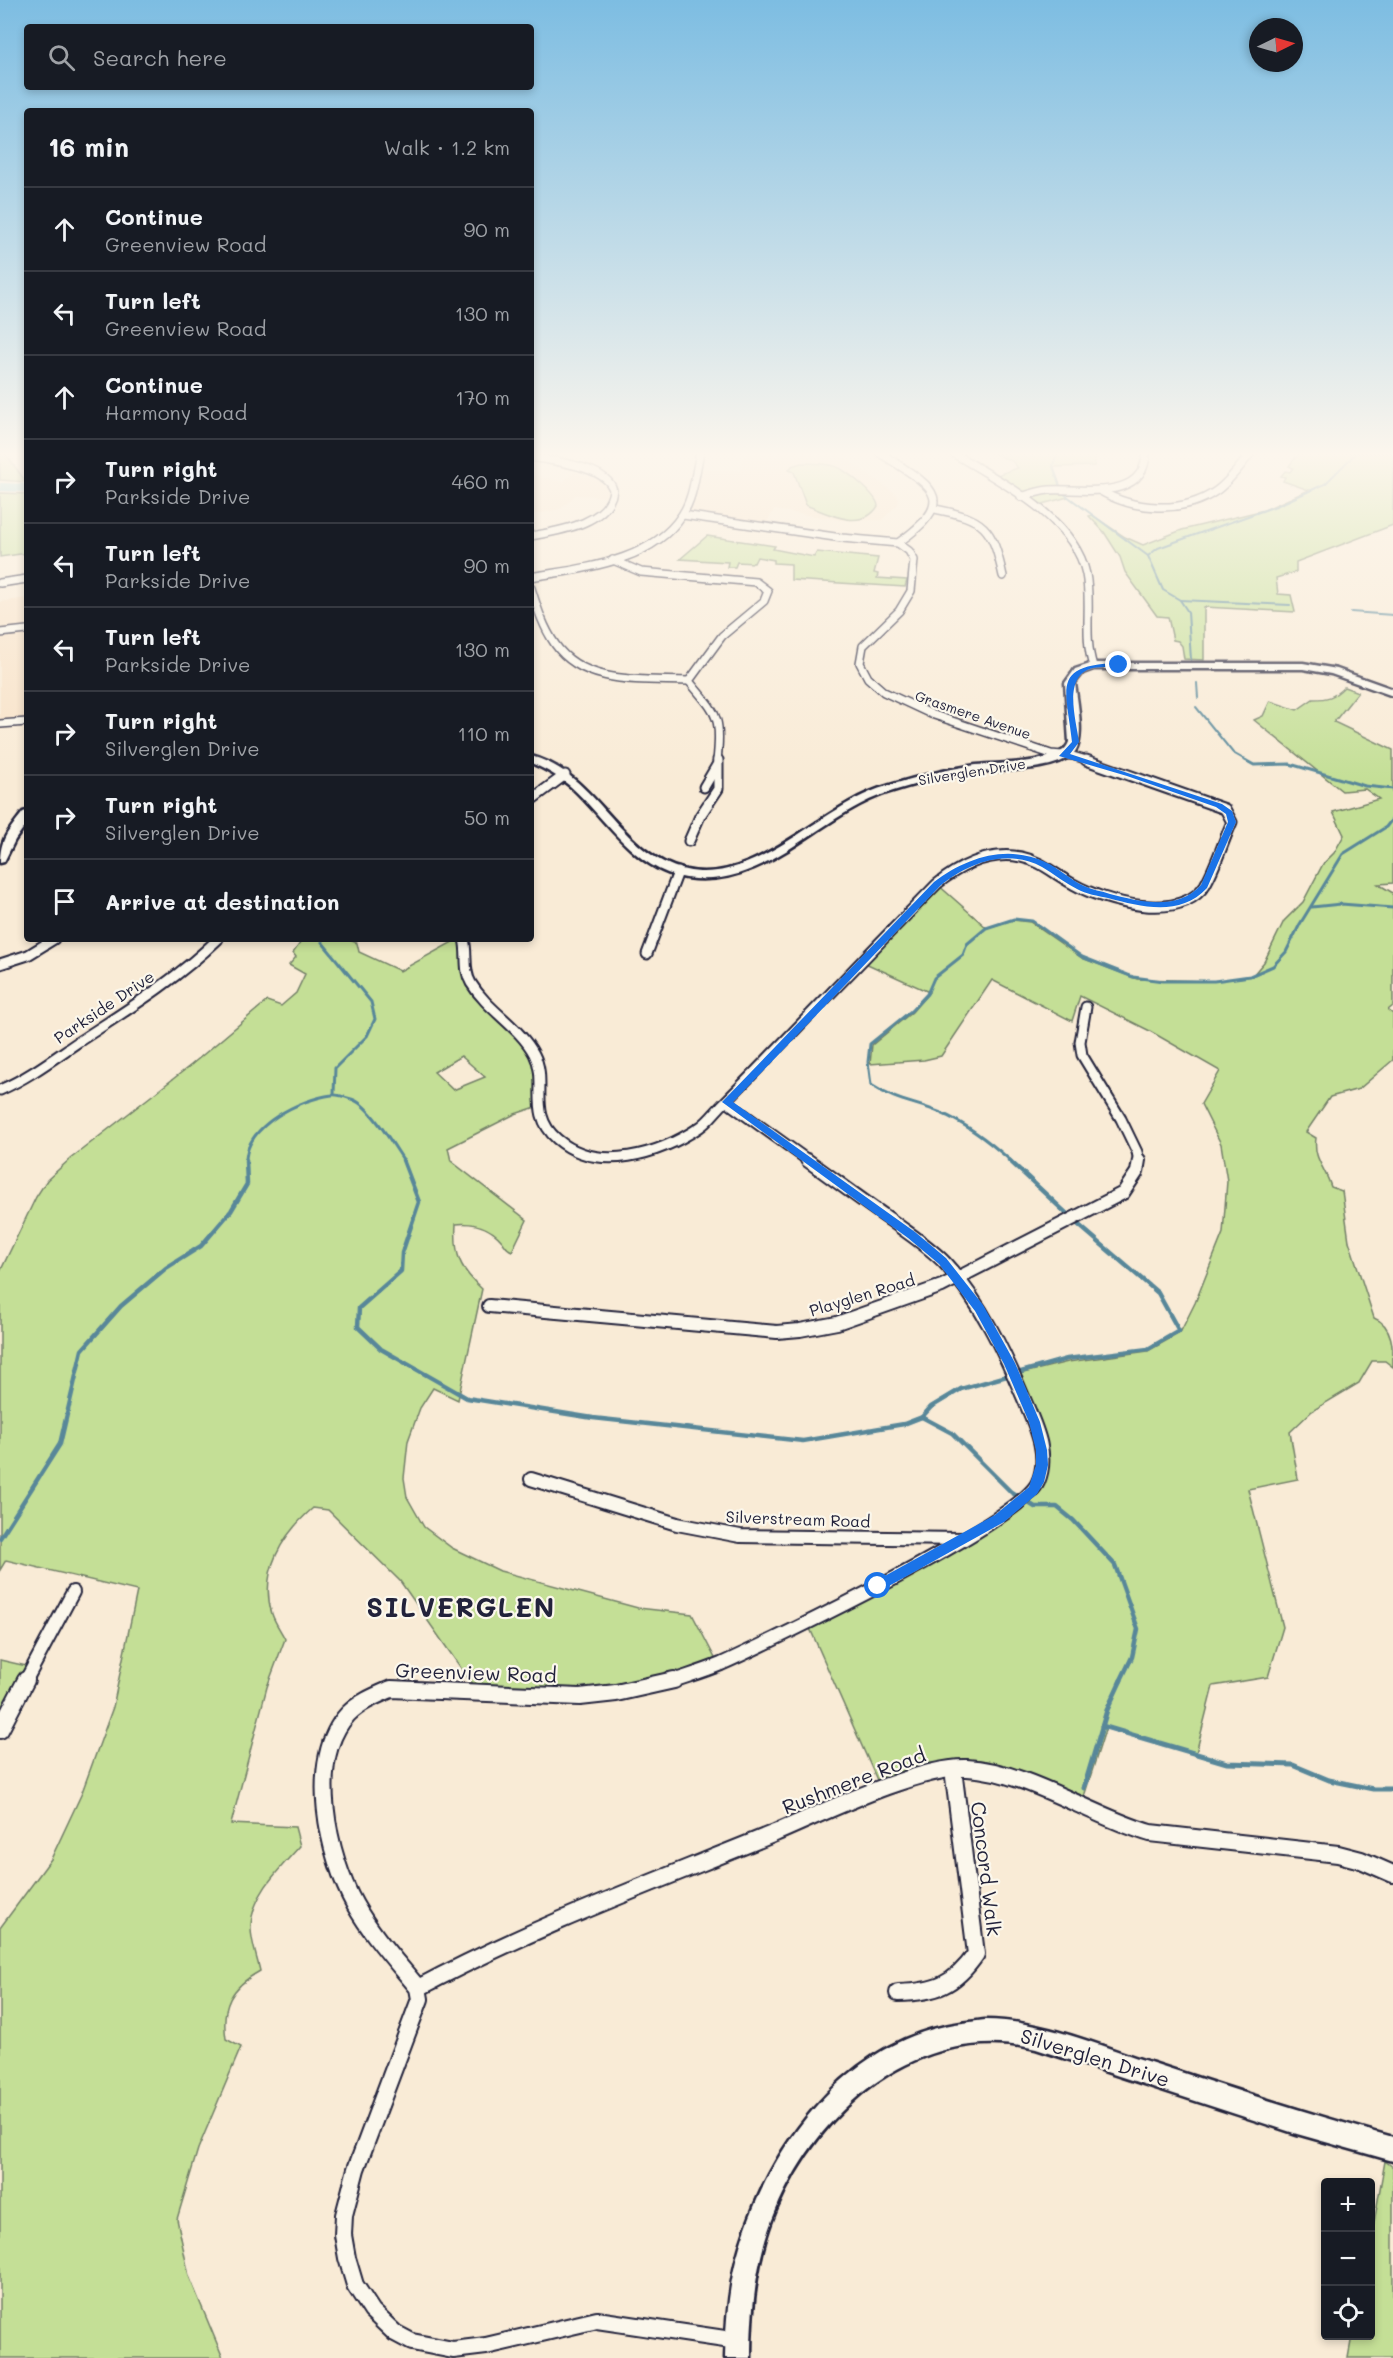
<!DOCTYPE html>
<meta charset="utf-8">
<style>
body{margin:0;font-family:Mali,sans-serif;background:#242831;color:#f1f3f6}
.controls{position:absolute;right:18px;bottom:18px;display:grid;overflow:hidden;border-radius:6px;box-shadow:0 3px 9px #0003}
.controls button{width:54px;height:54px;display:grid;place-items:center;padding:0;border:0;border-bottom:2px solid #363941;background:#171b24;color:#f1f3f6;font:30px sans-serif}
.compass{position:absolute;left:1249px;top:18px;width:54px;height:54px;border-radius:50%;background:#171b24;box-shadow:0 3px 9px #0003;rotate:85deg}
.stop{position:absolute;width:18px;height:18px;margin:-14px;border:4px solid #1a73e8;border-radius:50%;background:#fff}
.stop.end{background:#1a73e8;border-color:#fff;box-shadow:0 2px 6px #0008}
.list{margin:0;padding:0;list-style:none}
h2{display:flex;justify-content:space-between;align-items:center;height:78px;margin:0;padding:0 24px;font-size:26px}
h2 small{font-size:20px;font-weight:400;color:#9ea1a6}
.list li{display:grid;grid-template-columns:39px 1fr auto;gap:18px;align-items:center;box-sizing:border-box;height:84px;padding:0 24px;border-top:2px solid #363941}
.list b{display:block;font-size:22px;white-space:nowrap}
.list p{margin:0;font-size:20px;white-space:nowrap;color:#9ea1a6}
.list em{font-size:20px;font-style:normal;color:#9ea1a6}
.icon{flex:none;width:33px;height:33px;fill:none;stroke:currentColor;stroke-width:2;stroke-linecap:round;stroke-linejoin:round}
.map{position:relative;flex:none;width:1393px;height:2358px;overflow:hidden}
.search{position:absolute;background:#171b24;box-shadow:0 3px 9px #0003;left:24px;top:24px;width:510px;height:66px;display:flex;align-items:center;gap:15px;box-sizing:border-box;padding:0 21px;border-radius:6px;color:#9ea1a6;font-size:22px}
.panel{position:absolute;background:#171b24;box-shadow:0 3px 9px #0003;left:24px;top:108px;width:510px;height:834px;border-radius:6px}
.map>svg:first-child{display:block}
.built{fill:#f8e2c7}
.green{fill:#c4df96;stroke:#738068;stroke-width:1.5;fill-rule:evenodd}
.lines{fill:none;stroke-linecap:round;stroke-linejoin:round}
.stream-far3{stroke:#588799;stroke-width:2}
.stream-far2{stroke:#588799;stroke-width:3}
.stream-far1{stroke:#588799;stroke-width:4.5}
.stream{stroke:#588799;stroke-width:5}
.river{fill:#7ccbd8;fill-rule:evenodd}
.street-far3-casing{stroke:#22223b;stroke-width:10}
.street-far2-casing{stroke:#22223b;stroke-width:13}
.street-far1-casing{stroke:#22223b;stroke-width:16}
.street-casing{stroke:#22223b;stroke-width:20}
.secondary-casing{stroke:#22223b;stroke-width:5}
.street-far3{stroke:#fbf7ec;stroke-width:7}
.street-far2{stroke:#fbf7ec;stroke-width:9}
.street-far1{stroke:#fbf7ec;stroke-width:12}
.street{stroke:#fbf7ec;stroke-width:16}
.secondary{fill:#fbf7ec;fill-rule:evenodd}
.route{fill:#1a73e8}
.labels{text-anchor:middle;stroke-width:4.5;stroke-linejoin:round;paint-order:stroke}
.far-street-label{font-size:14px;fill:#22223b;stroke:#fbf7ec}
.street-label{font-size:16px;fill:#22223b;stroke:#fbf7ec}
.near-street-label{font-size:20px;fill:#22223b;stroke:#fbf7ec}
.near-district-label{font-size:27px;font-weight:bold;letter-spacing:1.5px;fill:#22223b;stroke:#fbf7ec}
</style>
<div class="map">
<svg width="1393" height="2358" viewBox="0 0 1393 2358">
<rect width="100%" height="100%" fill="#f9ebd6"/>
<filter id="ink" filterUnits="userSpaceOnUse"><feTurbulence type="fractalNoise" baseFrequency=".0167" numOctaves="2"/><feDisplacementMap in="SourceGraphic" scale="12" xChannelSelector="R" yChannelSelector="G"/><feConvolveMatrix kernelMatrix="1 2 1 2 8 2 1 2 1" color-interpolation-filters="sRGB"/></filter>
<g filter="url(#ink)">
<g class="built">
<polygon points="743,453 838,453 895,493 899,498 898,504 882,520 841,520 774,510 766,524 683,515 696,469 741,471"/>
<polygon points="575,472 606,482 609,489 607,497 576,495 560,509 531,515 531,474 563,482"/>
<polygon points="27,598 27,723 0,724 0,602"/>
</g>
<g class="green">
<polygon points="0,453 5,453 26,482 0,480"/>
<polygon points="993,453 1096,453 1094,466 1053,467 1062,490 1068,497 1035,506 991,477 1018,468 1012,461"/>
<polygon points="1299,453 1393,453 1393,525 1296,562 1296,572 1276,578 1278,594 1291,595 1295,612 1204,607 1204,660 1184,659 1182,646 1178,641 1173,640 1168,617 1157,616 1125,572 1120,557 1104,532 1089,516 1092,515 1125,537 1143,545 1182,530 1264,510 1309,490 1283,481 1285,477 1281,476 1285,471 1290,472 1293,468 1289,466"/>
<path d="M801,463c11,0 22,0 33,3 11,3 43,29 44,40 -16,26 -50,8 -72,-1l-12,-33 -5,-2 3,-4z"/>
<polygon points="0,493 27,494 27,553 0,557"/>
<polygon points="707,536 775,546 773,549 814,557 817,552 878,558 874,573 878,574 877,578 907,580 905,587 791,580 791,564 774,563 774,560 757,557 754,563 737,562 735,567 727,567 728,562 680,559"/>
<path d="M1344,687l14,5 -24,30 59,28v133l-15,1 15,9v113l-5,4 5,4v46l-34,29 -29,8 -24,35 10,6c-3,21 9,29 15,49l11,4 7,50 25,77c19,7 19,30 19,49l-8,-6h-13l-13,22 -47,28 -22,21 8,47 -50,10 35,138 -15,50 -55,9 -17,67 -90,-26 -25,79 -103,-39 -97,22 -73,-165 224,-130 12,-44 -29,-75 53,-13 80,-11 32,-18 15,-30 28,-70 4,-52 -6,-37 -20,-40 19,-33 -72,-41 -68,-34 -8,25 -80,-41 -51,76 -17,4 -54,4 2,-19 40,-33 17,-20 -66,-30 74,-78 50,44 26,-8 17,2 52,36 55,21 78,2 37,-5 12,-14 20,-41 19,-19 20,-38 11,-11 10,-18 -11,-23 46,-13 -14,-10 -23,2 -88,-71 9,-4 7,-15 27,9 16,-11c14,0 20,-1 31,-12z"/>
<path d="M303,939h44l10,4 2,9 41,19 58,-32h6l8,46 61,67 6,54 -24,8 -67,34 3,13 76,59 -15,31c-6,-2 -6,-5 -10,-10 -12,-14 -29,-19 -46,-17 -2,30 3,44 26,65l-24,111 -25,-12 -13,20 -12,33 -4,37 3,19 17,30 28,21 48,23 138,37 54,6 26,50 -118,31 -123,-4 -77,-110 -72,-71 -15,-2c-31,27 -54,64 -41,106 3,9 9,17 13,25l-18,48 -36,137 64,3 5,19c-19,21 -48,49 -49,79 -1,14 6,32 9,46 -29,16 -39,35 -34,68l15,8 -43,102 -21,70 12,57 34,82h-223v-430l51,-69 30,-64 32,-88 24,-116 -131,-31 -6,10v-298l36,-75 11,-17 23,-21 121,-94 76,-64 14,5 15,-13 9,-19 -16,-9 7,-8 -3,-4zM461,1056l24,21 -32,13 -19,-18z"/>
<polygon points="0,1660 31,1667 0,1728"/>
<polygon points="1385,2161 1393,2167 1393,2358 1348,2358 1352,2336 1370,2336 1371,2239"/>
</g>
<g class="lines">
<g class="stream-far3">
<polyline points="1057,453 1053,466 1060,487"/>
<polyline points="1063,493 1148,556"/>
<polyline points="1180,600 1290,605"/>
<polyline points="1351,612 1393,615"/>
<polyline points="1191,660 1188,612 1180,600 1163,590 1148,556 1158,548 1276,506 1325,484 1356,453"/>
<polyline points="1197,683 1198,698"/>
<polyline points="1196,707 1233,753 1247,761"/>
</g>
<g class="stream-far2">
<polyline points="1245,760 1254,765 1290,764 1365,786 1393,789"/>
<polyline points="1312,907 1341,904 1393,908"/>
<polyline points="322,942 371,1002 375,1019 367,1036 335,1068 334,1094"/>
<path d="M246,1161c0,-36 55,-62 86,-66 6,-1 16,3 22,5 17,7 40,46 50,61"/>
<path d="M1011,1161c-21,-19 -44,-37 -70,-48 -26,-11 -44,-11 -70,-28l-3,-23 2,-18 41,-33 16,-17 7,-16 29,-23 4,-11 19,-16 28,-9 18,2 50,36 51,20 30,4h51l36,-5 23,-10 13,-14 14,-28 43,-70 43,-27 7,-9"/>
</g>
<g class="stream-far1">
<polyline points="403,1160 419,1202 402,1253 401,1271 359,1308 358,1327 381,1349 467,1398 593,1418 803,1441 904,1424 922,1417 931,1407 961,1389 1067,1359 1148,1349 1179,1331 1158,1293 1080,1226 1009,1160"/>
<polyline points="922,1417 952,1433 1011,1492 1035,1507 1057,1507 1073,1520 1115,1565 1138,1629 1132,1657 1120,1682"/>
<polyline points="0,1538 60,1444 82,1350 121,1306 166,1268 201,1246 231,1211 247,1184 246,1160"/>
</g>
<g class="stream">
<polyline points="1102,1726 1227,1763 1293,1765 1329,1780 1373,1789 1393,1789"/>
<polyline points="1084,1788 1107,1710 1121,1680"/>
</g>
<polygon class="river" points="0,483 27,484 27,492 0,491"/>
<defs>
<g id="street-far3">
<path d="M880,453c51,33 82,45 18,90"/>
<path d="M953,453c46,28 121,64 133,121 6,31 -3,61 7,92"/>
<path d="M531,457c21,4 76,9 82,33 -4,34 -55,41 -82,46"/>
<path d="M1099,490c33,20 83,25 117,1 14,-10 24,-25 35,-38"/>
<path d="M1021,497c9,-3 18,-6 28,-7 32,-2 96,12 97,-37"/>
<path d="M935,509c50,10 57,17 68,67"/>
<polyline points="683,515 842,538 898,543 909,551 914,560 911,591 899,611 863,646 860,663 868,678 884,692 931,714 1051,754 1073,756 1090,761"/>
<path d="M613,560l28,12 115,10 12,9 -4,10 -42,35 -33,45c28,34 33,34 28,80"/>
<path d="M531,577c51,-9 120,-14 151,-62 12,-18 13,-41 18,-62"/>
<polyline points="0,583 27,579"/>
<path d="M531,588c6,19 12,39 24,56 29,42 89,35 134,37"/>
<polyline points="0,633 27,630"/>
<polyline points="0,724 27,722"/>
</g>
<g id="street-far2">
<polyline points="704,787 717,765"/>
<polyline points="531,800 565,775"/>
<polyline points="689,841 700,816 718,789 718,760"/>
<path d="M464,939c4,14 -1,31 7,44 17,28 48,43 63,71 15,28 -7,59 23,85 41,35 103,15 143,-12 8,-5 15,-15 22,-22 16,-16 32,-32 48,-49 55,-57 111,-115 167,-172 24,-19 53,-33 84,-27 21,4 34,18 52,27 32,18 107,39 132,1 11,-19 18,-43 27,-63l-7,-13 -139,-49"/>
<polyline points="647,954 678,872"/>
<polyline points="0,964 28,955 54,939"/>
<polyline points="1086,1007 1080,1042 1082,1055 1121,1119 1137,1152 1139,1161"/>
<path d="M0,1090c28,-12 53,-31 78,-48 49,-32 98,-62 140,-103"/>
<polyline points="727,1102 809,1161"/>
</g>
<g id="street-far1">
<polyline points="489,1306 777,1332 800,1330 837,1323 942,1286 1123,1193 1137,1172 1139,1160"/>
<polyline points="531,1479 677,1524 740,1536 963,1539"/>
<polyline points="25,1682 73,1592"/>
<path d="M670,1682c17,-6 34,-11 51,-18 51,-23 300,-142 317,-182 12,-27 -3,-57 -14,-83 -20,-47 -43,-97 -79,-136 -15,-16 -36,-29 -53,-42 -29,-20 -57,-41 -85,-61"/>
</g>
<g id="street">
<path d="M674,1680l-58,13 -36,4 -189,-8c-16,7 -31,13 -43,25 -42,45 -20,143 7,191 17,30 41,56 63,83l2,11 -64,170 -12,46 -1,20 4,23 8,27 17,26 23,22 17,9 41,8 33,-4 111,-26 141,21"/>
<polyline points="0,1730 26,1680"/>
<path d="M418,1988c114,-61 237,-106 357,-155 47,-20 144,-67 192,-65 60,3 124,48 183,65l188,21 23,6 32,14"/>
<path d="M898,1993c37,-1 56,-7 78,-39l-23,-185"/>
</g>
<g id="secondary">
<path d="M1093,663h210l34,6 56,20v7l-62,-22 -28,-5h-209l-11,4 -8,10c2,17 11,59 -2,71 -21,19 -74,15 -102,19 -28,4 -57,11 -84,20 -69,23 -123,97 -201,85 -52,-8 -80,-60 -116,-92 -12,-10 -25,-17 -39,-23v-7c66,17 88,99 155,114 70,16 136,-66 201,-84 29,-9 59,-17 89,-21 24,-2 49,-1 72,-8 9,-3 18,-6 21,-15l-4,-59 10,-14z"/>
<path d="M27,811v12l-12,17 -11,22 -4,1c0,-25 9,-32 23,-51z"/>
<path d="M985,2020c57,0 114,26 168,43 79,26 159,52 240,74v24l-96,-27 -261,-85c-117,-28 -217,59 -260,161 -20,47 -25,98 -25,148h-26c1,-38 4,-76 15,-112 29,-97 101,-197 205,-220 13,-3 27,-4 40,-6z"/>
</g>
</defs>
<use href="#street-far3" class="street-far3-casing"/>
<use href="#street-far2" class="street-far2-casing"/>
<use href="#street-far1" class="street-far1-casing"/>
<use href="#street" class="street-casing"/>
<use href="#secondary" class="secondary-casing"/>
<use href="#street-far3" class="street-far3"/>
<use href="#street-far2" class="street-far2"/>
<use href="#street-far1" class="street-far1"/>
<use href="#street" class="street"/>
<use href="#secondary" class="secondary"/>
</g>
</g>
<linearGradient id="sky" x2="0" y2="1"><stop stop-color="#7dbde2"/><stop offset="0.58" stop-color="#fcf6ed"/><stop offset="1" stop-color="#fcf6ed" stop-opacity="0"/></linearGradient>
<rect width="1393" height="783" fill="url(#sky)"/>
<path class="route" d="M1119,663l3,3c-10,2 -20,0 -29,2 -31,7 -17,51 -14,74l-9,12 152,50 10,7 4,11 -29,66c-27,29 -65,19 -99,10 -10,-2 -22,-4 -31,-9 -12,-6 -23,-15 -35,-22 -35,-19 -74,-4 -102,19l-207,216 182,130 31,26 37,47 32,58 25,59 7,28 1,15 -4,17 -7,12 -33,28 -126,70 -6,-6 2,-4 121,-67 34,-28 7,-22v-15l-7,-28 -25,-58 -29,-53 -36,-47 -31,-26 -186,-136 212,-220c32,-24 72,-38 111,-20 14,6 25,18 39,24 8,4 18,5 26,8 31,8 67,17 91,-9l27,-63 -2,-8 -10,-7 -89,-31 -68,-20 13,-14c-6,-55 -21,-77 47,-79z"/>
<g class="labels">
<g class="far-street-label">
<text transform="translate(973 715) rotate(19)" y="5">Grasmere Avenue</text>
<text transform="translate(972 772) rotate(-9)" y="5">Silverglen Drive</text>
</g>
<g class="street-label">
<text transform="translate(104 1007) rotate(-34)" y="6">Parkside Drive</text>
<text transform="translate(862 1295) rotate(-17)" y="6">Playglen Road</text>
<text transform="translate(798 1519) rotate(2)" y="6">Silverstream Road</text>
</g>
<g class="near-street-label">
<text transform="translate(476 1673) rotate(2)" y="7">Greenview Road</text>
<text transform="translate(854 1781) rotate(-21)" y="7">Rushmere Road</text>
<text transform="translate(986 1869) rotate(83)" y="7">Concord Walk</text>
<text transform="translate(1095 2058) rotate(17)" y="7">Silverglen Drive</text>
</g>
<g class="near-district-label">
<text x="461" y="1617">SILVERGLEN</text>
</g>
</g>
</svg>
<div class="controls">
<button>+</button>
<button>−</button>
<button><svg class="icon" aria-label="locate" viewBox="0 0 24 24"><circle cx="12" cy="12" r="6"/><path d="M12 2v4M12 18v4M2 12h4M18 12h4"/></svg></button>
</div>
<svg class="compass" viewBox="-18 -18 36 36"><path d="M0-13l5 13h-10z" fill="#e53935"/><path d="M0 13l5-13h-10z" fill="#9ea1a6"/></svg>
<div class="stop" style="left:878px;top:1586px"></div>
<div class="stop end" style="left:1119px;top:665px"></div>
<div class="search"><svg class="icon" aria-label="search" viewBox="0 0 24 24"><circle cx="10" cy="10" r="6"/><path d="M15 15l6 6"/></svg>Search here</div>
<section class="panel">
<h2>16 min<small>Walk · 1.2 km</small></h2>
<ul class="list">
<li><svg class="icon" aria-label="ahead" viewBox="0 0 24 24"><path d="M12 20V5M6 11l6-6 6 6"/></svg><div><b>Continue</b><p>Greenview Road</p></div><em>90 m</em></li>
<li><svg class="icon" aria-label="left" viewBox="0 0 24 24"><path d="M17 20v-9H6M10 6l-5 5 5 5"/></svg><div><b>Turn left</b><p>Greenview Road</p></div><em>130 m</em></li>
<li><svg class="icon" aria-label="ahead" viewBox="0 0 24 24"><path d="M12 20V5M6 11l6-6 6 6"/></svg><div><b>Continue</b><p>Harmony Road</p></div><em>170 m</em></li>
<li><svg class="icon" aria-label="right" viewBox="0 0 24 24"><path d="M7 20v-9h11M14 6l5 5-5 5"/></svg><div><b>Turn right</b><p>Parkside Drive</p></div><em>460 m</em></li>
<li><svg class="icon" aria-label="left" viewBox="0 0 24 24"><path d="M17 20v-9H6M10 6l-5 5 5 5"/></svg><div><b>Turn left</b><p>Parkside Drive</p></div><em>90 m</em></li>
<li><svg class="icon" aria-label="left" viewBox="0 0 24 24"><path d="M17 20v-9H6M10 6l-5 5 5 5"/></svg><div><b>Turn left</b><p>Parkside Drive</p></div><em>130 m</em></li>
<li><svg class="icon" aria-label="right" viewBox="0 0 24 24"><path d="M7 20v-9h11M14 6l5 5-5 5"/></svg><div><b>Turn right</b><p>Silverglen Drive</p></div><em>110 m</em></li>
<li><svg class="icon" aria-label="right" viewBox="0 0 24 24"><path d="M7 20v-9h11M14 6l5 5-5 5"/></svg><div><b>Turn right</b><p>Silverglen Drive</p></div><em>50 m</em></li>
<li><svg class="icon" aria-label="arrive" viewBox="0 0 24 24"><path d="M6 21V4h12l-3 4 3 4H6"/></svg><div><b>Arrive at destination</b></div></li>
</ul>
</section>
</div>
